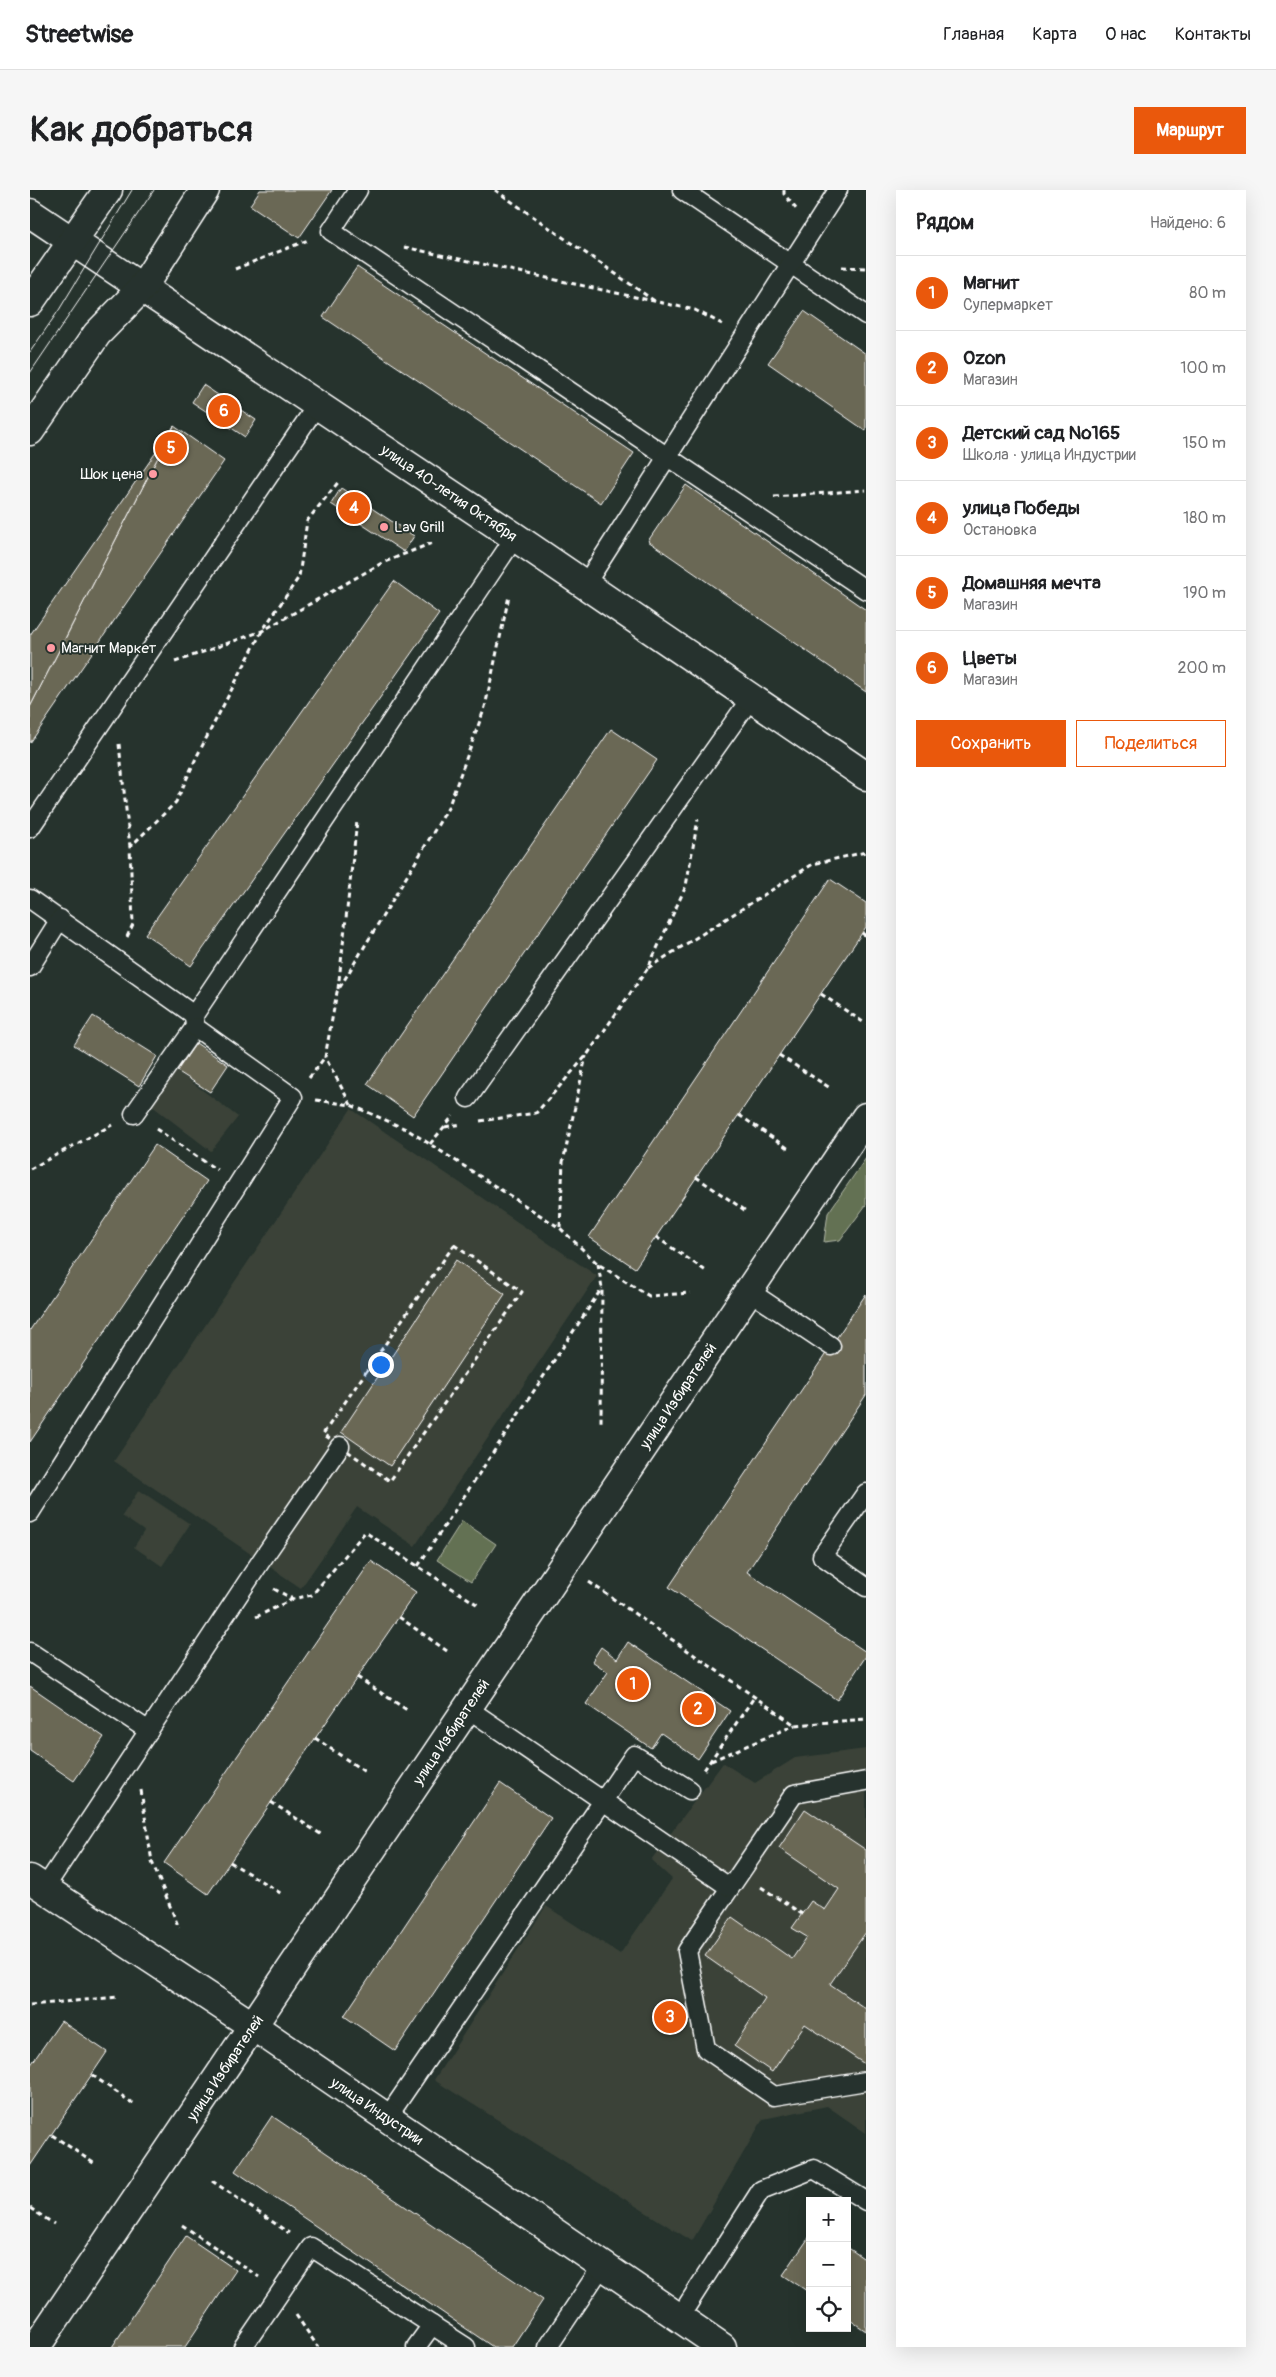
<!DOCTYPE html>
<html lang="ru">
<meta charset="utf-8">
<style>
body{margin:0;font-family:Pangolin,sans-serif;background:#f6f6f6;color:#202124}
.controls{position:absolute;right:15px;bottom:15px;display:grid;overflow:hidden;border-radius:0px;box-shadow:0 5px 20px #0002}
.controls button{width:45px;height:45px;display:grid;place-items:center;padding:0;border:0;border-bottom:1px solid #e0e0e0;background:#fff;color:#202124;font:25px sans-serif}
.you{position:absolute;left:350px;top:1174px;width:18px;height:18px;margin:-12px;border:4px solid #fff;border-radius:50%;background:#1a73e8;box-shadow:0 0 0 8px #1a73e833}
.badge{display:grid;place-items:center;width:32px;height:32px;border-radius:50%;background:#ea580c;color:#fff;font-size:16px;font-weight:700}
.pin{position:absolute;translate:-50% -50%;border:2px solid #fff;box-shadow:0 1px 5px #0006}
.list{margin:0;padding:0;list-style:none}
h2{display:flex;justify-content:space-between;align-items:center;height:65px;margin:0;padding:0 20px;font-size:21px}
h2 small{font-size:16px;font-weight:400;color:#757577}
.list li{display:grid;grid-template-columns:32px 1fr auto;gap:15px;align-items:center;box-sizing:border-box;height:75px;padding:0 20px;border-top:1px solid #e0e0e0}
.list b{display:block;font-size:19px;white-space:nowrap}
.list p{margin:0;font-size:16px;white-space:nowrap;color:#757577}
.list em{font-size:16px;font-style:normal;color:#757577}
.actions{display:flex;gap:10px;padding:15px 20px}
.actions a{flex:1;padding:11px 0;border:1px solid #ea580c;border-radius:0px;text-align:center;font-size:18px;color:#ea580c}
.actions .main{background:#ea580c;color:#fff}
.icon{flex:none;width:28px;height:28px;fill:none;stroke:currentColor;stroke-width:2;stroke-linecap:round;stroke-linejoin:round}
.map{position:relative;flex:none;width:836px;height:2157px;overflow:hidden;border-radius:0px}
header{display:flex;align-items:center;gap:30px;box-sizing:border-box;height:70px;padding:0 25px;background:#fff;border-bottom:1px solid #e0e0e0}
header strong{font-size:24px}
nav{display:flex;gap:28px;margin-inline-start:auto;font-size:18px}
.intro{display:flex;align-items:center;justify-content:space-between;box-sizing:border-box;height:120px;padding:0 30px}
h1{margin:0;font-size:35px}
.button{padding:12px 22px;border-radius:0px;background:#ea580c;color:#fff;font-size:18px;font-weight:700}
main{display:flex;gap:30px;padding:0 30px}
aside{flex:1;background:#fff;border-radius:0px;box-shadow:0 5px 20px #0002}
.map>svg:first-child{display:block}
.built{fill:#3b4339}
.green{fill:#647152;stroke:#b2b8a8}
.building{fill:#6b6754;stroke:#fff}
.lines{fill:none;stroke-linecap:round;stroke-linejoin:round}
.lane-casing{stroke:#fff;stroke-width:21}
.street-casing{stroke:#fff;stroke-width:31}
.secondary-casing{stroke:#fff;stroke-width:31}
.path{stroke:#fff;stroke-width:3;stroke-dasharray:5 4;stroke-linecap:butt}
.lane{stroke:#26332d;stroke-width:18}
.street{stroke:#26332d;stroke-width:28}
.secondary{stroke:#26332d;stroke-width:28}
.tram{stroke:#fff;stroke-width:1}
.poi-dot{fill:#ff9aa2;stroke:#26332d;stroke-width:2}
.labels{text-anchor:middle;stroke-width:4;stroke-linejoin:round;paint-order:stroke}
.poi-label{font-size:15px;fill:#fff;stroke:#26332d;text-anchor:start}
.street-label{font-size:15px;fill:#fff;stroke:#26332d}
</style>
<header>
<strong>Streetwise</strong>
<nav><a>Главная</a><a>Карта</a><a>О нас</a><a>Контакты</a></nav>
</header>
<div class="intro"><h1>Как добраться</h1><a class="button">Маршрут</a></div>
<main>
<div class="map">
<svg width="836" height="2157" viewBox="0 0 836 2157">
<rect width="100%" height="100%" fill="#26332d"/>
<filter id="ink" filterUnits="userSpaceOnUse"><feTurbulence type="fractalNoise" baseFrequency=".02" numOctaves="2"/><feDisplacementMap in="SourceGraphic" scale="10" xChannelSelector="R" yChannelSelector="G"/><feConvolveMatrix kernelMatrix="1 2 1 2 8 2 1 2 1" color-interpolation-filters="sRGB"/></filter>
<g filter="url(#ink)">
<g class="built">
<polygon points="147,881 208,927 181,961 121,915"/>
<polygon points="321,919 567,1086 385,1356 327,1317 271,1398 84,1271"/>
<polygon points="109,1300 160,1334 132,1376 104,1357 114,1341 92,1326"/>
<polygon points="836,1559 836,1943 797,1916 733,1929 662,2051 404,1890 516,1716 590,1764 642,1689 621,1670 693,1573 725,1593 765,1568"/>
</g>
<g class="green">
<polygon points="836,968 836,1015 810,1050 794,1052 798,1023"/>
<polygon points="432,1331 466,1354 441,1392 407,1370"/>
</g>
<g class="building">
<polygon points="230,0 302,0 269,48 220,15"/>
<polygon points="327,77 604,263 571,313 293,127"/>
<polygon points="774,121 836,164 836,241 738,173"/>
<polygon points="173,195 226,230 215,247 162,212"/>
<polygon points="144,236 194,271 0,553 0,517"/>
<polygon points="144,236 0,517 0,445"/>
<polygon points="656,295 836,420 836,502 618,351"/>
<polygon points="311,298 384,346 374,362 301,314"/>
<polygon points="364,391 409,424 161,776 115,744"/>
<polygon points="581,539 627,570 383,926 337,894"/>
<polygon points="800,689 836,713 836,737 605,1078 559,1047"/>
<polygon points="63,826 127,866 109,896 44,855"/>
<polygon points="166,853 198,875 180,902 147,881"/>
<polygon points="125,955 177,991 0,1252 0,1140"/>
<polygon points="426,1070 475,1104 360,1276 311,1242"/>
<polygon points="836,1104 836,1205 717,1382 836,1462 836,1466 807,1510 639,1397"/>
<polygon points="341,1371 386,1402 178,1704 134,1673"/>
<polygon points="598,1452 700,1521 668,1569 631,1543 621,1558 556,1514 578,1482 562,1471 571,1457 587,1469"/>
<polygon points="0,1496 74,1547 44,1591 0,1561"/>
<polygon points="470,1593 521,1628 365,1861 314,1826"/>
<polygon points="775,1619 836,1660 836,1742 800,1794 836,1819 836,1875 775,1834 742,1882 704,1856 735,1808 675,1766 702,1727 762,1769 777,1747 762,1738 781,1711 795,1720 809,1699 749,1658"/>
<polygon points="31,1831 77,1862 0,1976 0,1876"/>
<polygon points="242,1926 513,2110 482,2157 463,2157 205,1981"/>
<polygon points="156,2046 206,2080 155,2157 82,2157"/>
<polygon points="780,2046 780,2103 753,2085"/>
<polygon points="817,2057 836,2070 836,2141 817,2128"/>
</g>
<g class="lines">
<defs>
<g id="lane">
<polyline points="328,0 301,41 836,400"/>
<polyline points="652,0 836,125"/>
<polyline points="555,395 808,0"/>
<polyline points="0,638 287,215"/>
<polyline points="0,709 164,825 485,347"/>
<polyline points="0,777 30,729"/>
<polyline points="438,908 721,508"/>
<polyline points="104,924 165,837 164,826"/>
<polyline points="719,1101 801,1156"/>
<polyline points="836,1303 792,1366 836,1397"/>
<polyline points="0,1323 263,907 165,837"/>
<polyline points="0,1462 119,1541"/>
<polyline points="836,1591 764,1604 657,1761 676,1859 744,1906 836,1891"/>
<polyline points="660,1600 604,1565 573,1611 699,1697"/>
<polyline points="14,1699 231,1371 310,1256"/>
<polyline points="357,1928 573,1611 437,1518"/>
<polyline points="649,2128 731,2000 784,1979 836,2011"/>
<polyline points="213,2157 281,2057 436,2157"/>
<polyline points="386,2157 402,2135"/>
<polyline points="518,2157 572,2076"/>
</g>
<polyline id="street" points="6,2157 836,927"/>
<g id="secondary">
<polyline points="0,23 485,347 836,586"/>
<polyline points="0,112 78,0"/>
<polyline points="0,241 67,144 112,98 175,0"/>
<polyline points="0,1689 223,1836 692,2157"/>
</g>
</defs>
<use href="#lane" class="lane-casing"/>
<use href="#street" class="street-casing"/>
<use href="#secondary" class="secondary-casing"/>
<g class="path">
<polyline points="465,0 626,112"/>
<polyline points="754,0 754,4 767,20"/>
<polyline points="374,57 665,120 692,134"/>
<polyline points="812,77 836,78"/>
<polyline points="205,79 278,50"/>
<polyline points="744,307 836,300"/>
<polyline points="145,472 232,441 352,373 402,353"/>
<polyline points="89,554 100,657"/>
<polyline points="832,743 836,746"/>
<polyline points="97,747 103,734 100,657 146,612 167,566 232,441 269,387 277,331 310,290"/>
<polyline points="618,778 783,674 836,662"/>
<polyline points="308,799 327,631"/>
<polyline points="791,804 836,834"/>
<polyline points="749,865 800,898"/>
<polyline points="279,888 295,867"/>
<polyline points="286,910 321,915 378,940 530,1038 568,1074 619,1106 660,1103"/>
<polyline points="321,915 295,867 307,802 418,618 455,517 479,406"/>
<polyline points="709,925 759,959"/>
<polyline points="450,931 506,923 557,865 618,778 656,696 668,629"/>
<polyline points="415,937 431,934"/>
<polyline points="126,939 187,980"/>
<polyline points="400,954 423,926"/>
<polyline points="0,979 82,935"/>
<polyline points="666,987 716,1021"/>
<polyline points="530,1037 533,972 556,866"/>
<polyline points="626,1047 676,1081"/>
<polygon points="424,1055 492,1102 360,1291 293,1244"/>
<polyline points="568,1074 572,1098 571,1235"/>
<polyline points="388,1376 572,1098"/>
<polyline points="559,1392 765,1535 836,1529"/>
<polyline points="244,1399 263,1409 282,1405 335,1342 448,1415"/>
<polyline points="226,1427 263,1409"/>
<polyline points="369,1427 417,1461"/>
<polyline points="327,1487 377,1520"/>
<polyline points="285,1548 335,1582"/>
<polyline points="681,1571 765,1535"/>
<polyline points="674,1580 725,1506"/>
<polyline points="111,1600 122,1672 149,1738"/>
<polyline points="241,1612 292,1645"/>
<polyline points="200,1672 252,1704"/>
<polyline points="731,1697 772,1724"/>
<polyline points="0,1815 88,1807"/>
<polyline points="62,1885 105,1915"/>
<polyline points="22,1945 65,1974"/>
<polyline points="182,1991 259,2043"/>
<polyline points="0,2018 24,2034"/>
<polyline points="152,2035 229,2087"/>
<polyline points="266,2125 288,2157"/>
</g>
<use href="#lane" class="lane"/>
<use href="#street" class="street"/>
<use href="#secondary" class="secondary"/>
<g class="tram">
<polyline points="0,162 29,120 102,0"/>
<polyline points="0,183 124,0"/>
</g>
</g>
</g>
<g class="poi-dot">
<circle cx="123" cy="284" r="5"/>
<circle cx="354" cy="337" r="5"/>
<circle cx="21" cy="458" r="5"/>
</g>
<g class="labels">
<g class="poi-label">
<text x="113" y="289" text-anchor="end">Шок цена</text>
<text x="364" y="342">Lav Grill</text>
<text x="31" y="463">Магнит Маркет</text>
</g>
<g class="street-label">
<text transform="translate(419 303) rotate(34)" y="5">улица 40-летия Октября</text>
<text transform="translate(648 1206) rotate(-56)" y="5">улица Избирателей</text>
<text transform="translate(421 1542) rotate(-56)" y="5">улица Избирателей</text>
<text transform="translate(195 1878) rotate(-56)" y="5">улица Избирателей</text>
<text transform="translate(347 1921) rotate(34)" y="5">улица Индустрии</text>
</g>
</g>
</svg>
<div class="controls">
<button>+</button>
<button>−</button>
<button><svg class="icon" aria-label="locate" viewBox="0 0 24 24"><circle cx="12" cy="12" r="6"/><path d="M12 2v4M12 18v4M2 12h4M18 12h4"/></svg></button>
</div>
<div class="you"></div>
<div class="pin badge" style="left:603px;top:1494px">1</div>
<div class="pin badge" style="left:668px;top:1519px">2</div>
<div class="pin badge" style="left:640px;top:1827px">3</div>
<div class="pin badge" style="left:324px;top:318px">4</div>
<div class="pin badge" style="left:141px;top:258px">5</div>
<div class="pin badge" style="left:194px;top:221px">6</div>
</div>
<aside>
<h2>Рядом<small>Найдено: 6</small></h2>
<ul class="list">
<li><span class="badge">1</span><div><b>Магнит</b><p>Супермаркет</p></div><em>80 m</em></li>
<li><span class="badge">2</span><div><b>Ozon</b><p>Магазин</p></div><em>100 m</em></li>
<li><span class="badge">3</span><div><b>Детский сад №165</b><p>Школа · улица Индустрии</p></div><em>150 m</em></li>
<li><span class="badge">4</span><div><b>улица Победы</b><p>Остановка</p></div><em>180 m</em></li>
<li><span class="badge">5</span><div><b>Домашняя мечта</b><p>Магазин</p></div><em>190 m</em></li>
<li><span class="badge">6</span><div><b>Цветы</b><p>Магазин</p></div><em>200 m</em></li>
</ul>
<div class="actions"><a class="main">Сохранить</a><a>Поделиться</a></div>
</aside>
</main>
